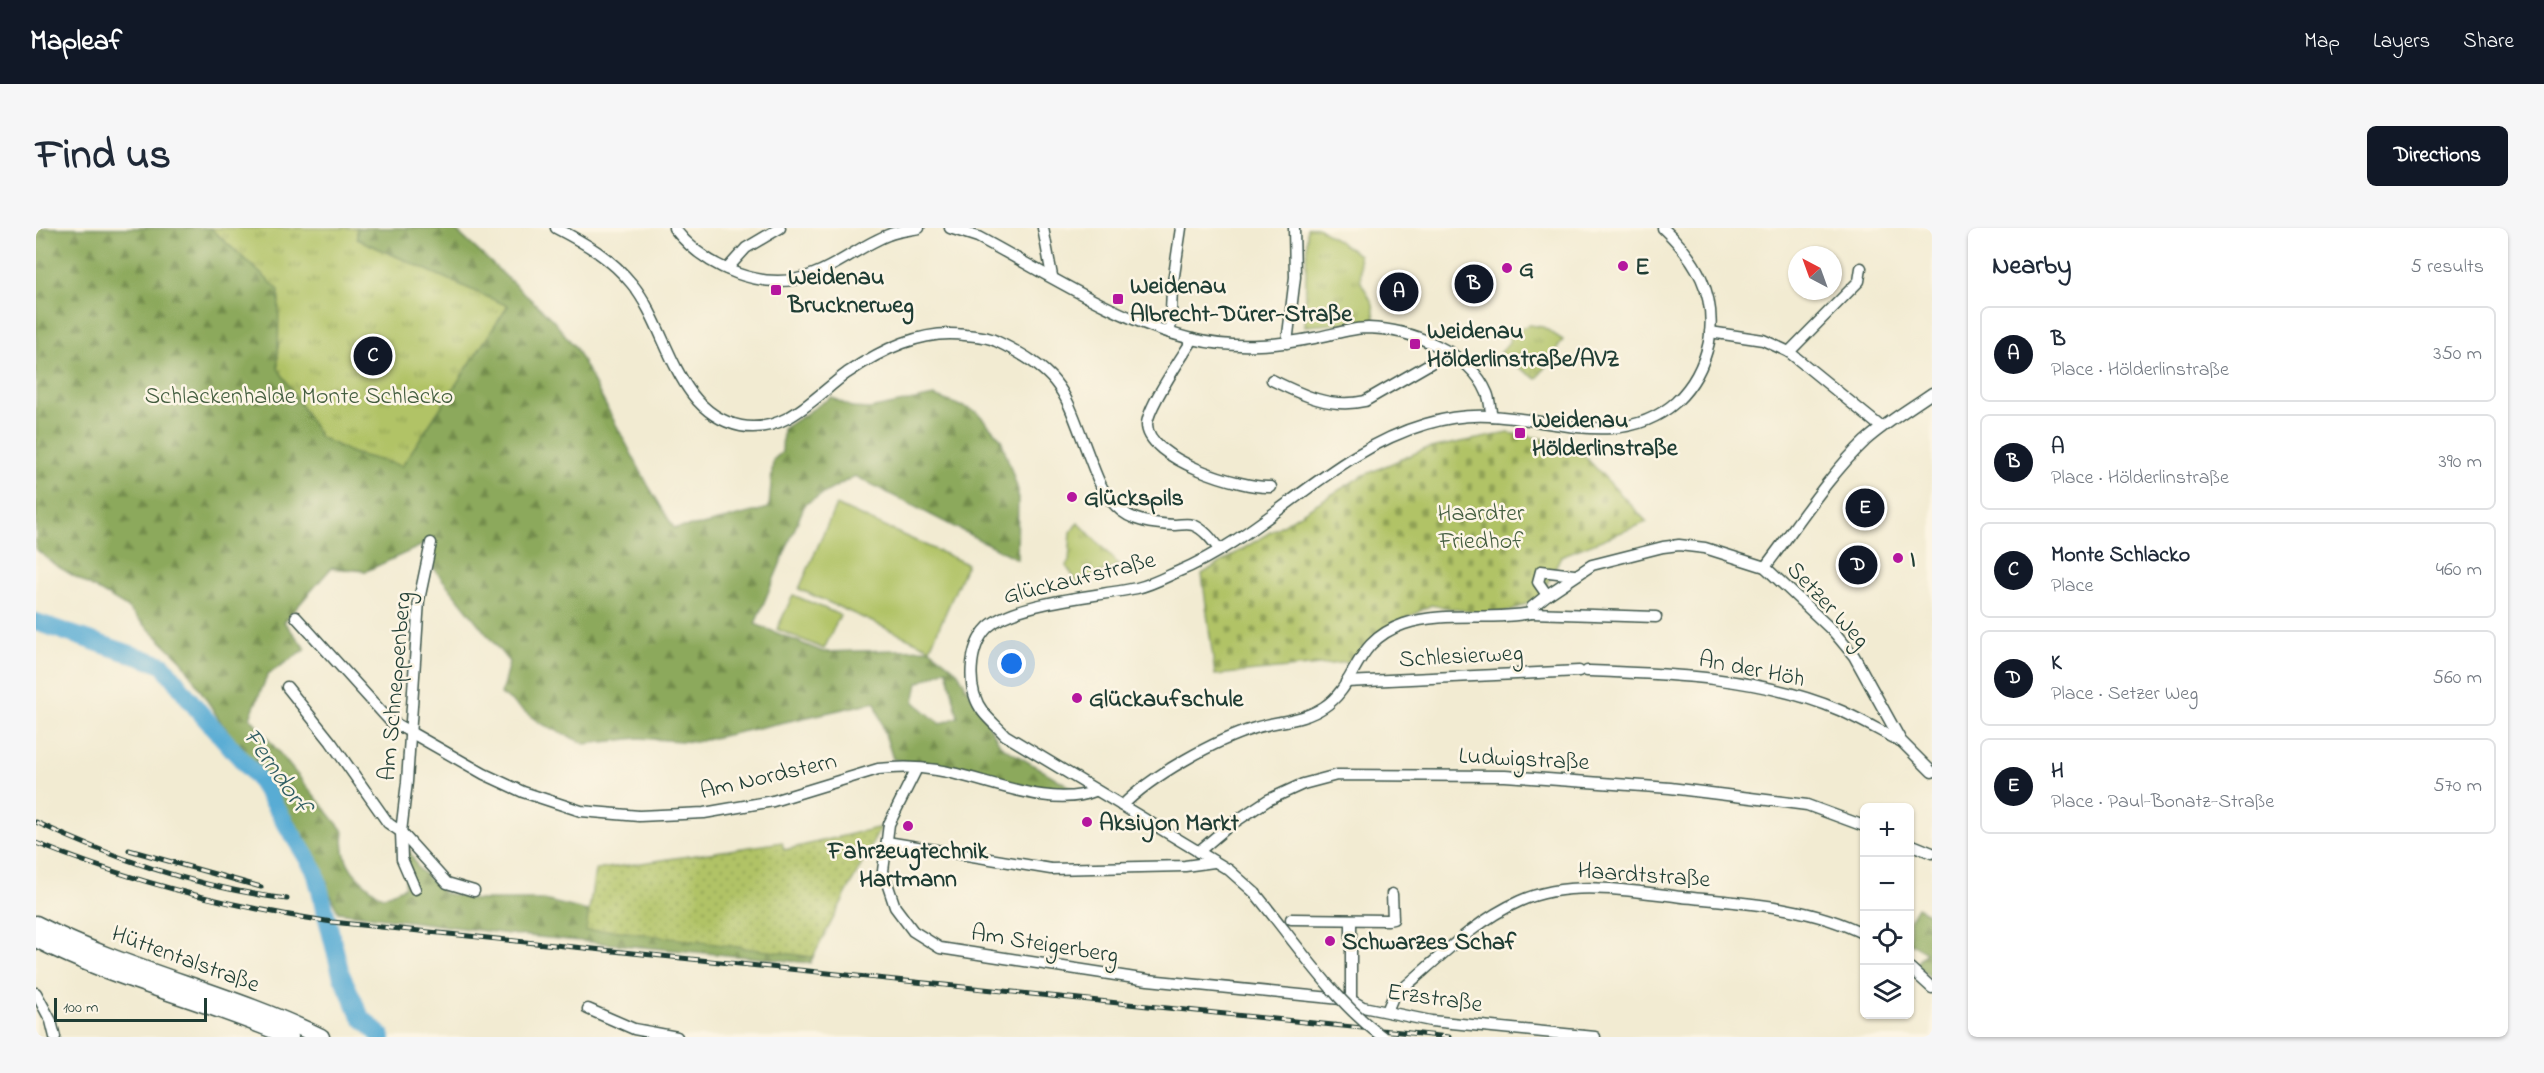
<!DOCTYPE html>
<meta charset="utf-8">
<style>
body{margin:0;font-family:"Indie Flower",sans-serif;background:#f6f6f7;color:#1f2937}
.controls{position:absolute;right:18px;bottom:18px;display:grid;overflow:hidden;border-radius:9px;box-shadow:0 2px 4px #0004}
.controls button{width:54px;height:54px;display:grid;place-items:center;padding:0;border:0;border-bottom:2px solid #e0e1e3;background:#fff;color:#1f2937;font:30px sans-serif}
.compass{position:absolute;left:1752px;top:18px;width:54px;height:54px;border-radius:50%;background:#fff;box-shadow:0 2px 4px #0004;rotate:319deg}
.scale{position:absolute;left:18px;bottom:15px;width:153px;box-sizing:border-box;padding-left:6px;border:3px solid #1f3d34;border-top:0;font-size:16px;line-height:21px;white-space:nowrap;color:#1f3d34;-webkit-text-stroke:4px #fcf5e5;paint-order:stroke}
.you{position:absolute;left:976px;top:436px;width:21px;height:21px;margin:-15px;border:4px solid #fff;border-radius:50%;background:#1a73e8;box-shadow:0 0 0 9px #1a73e833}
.badge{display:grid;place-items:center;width:39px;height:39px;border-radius:50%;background:#111827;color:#fff;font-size:20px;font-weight:700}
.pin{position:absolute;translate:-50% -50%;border:3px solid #fff;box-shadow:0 2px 6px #0006}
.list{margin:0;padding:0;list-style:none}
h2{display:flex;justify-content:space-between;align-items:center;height:78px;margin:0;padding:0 24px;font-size:26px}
h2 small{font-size:20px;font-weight:400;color:#747a83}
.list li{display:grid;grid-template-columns:39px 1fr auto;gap:18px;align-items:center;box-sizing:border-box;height:96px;margin:0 12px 12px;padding:0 12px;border:2px solid #e0e1e3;border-radius:9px}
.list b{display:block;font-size:22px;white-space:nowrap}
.list p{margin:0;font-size:20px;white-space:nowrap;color:#747a83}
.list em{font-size:20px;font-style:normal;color:#747a83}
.icon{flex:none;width:33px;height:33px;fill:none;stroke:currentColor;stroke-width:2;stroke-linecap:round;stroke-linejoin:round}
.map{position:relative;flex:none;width:1896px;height:809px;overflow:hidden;border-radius:9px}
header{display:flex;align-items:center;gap:36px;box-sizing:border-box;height:84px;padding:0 30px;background:#111827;color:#fff}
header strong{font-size:28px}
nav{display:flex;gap:33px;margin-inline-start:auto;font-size:21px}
.intro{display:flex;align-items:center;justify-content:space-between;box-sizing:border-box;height:144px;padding:0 36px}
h1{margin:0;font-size:42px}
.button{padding:15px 27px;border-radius:9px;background:#111827;color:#fff;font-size:21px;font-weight:700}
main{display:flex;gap:36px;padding:0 36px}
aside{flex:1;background:#fff;border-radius:9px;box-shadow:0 2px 4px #0004}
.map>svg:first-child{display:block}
.grass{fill:url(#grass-tufts);stroke:#68804d;stroke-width:1.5}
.forest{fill:url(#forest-firs);stroke:#567348;stroke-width:1.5;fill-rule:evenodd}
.cemetery{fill:url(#cemetery-stones);stroke:#68804d;stroke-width:1.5}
.garden{fill:url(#garden-dots);stroke:#68804d;stroke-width:1.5}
.pitch{fill:#b1c366;stroke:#68804d;stroke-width:1.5}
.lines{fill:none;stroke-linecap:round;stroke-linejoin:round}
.river{stroke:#59acd4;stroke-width:18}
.minor-casing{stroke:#3f574c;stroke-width:13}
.trunk-casing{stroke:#3f574c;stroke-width:19}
.minor{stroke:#fff;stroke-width:10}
.trunk{stroke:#fff;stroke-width:16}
.rail-casing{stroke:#1f3d34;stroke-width:5}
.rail{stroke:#fcf5e5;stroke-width:3;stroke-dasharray:9;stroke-linecap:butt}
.minor-bridge-casing{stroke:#3f574c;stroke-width:13;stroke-linecap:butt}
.minor-bridge{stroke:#fff;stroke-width:10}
.poi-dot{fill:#b5179e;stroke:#fcf5e5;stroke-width:2}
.labels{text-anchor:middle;stroke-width:5;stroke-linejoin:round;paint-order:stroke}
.poi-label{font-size:24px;font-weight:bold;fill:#1f3d34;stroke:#fcf5e5;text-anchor:start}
.park-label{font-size:24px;fill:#445e40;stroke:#fcf5e5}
.street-label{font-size:24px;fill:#1f3d34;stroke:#fcf5e5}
.water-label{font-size:26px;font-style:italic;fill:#305e64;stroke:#fcf5e5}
</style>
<header>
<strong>Mapleaf</strong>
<nav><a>Map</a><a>Layers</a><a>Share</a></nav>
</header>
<div class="intro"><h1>Find us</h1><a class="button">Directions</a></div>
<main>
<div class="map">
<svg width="1896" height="809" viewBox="0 0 1896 809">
<defs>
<pattern id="grass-tufts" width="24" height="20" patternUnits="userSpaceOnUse" patternTransform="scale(1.5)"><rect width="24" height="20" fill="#b1c366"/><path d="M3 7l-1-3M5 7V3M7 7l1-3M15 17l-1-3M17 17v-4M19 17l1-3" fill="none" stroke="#8fa055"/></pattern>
<pattern id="forest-firs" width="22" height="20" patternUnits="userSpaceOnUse" patternTransform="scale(1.5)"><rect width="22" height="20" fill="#8ca95b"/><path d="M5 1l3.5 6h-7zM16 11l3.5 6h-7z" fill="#728b4c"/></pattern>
<pattern id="cemetery-stones" width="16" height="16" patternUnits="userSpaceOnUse" patternTransform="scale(1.5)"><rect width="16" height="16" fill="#b1c366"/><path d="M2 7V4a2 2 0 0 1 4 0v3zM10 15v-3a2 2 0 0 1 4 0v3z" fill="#8fa055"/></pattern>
<pattern id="garden-dots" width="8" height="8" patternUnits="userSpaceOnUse" patternTransform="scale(1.5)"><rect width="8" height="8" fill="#b1c366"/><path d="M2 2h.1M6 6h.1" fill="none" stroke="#8fa055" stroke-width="1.8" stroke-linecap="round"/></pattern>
</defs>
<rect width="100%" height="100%" fill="#fcf5e5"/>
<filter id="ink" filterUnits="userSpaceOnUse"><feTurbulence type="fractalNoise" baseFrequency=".0167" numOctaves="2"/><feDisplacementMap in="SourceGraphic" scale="12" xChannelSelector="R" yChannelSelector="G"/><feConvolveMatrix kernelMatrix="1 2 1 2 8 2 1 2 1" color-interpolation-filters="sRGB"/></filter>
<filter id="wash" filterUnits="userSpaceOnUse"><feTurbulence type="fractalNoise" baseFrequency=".008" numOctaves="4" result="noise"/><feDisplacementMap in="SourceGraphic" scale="24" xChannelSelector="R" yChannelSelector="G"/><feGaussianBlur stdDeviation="1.35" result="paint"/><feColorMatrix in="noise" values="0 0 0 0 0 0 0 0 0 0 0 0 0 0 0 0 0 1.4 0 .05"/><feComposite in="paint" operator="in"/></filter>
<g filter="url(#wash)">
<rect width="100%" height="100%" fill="#f2ebd2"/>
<g class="grass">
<polygon points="0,0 417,0 508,84 389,316 330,343 291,340 0,77"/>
<polygon points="1271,0 1283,0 1323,27 1325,54 1337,76 1339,93 1269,98"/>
<polygon points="1493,97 1507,99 1527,112 1501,151 1463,127 1473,114 1474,104"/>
<polygon points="1042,294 1083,337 1042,355 1030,338 1033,335 1035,304"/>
</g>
<g class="forest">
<path d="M0,0h174l69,62 -1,78 42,69 32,16 50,13 106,-160 -151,-67v-11h96l99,91 23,28 74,140 25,41 28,-3 67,-17 4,-48 9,-8 1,-23 48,-32 22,11 16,1 65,-13 43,16 24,27 17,51 -1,69 -162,-83 -50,28 -50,120 68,28 107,-3 27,22 44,75 73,43 -20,4 -72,-18 -89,-16 -18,-57 -180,40 -57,-4 -53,6 -45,-21 -39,-29 8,-32 -78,-97 -6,-21 -59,27 -34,-4 -48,55 22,27 -38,25 -18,43 94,115c-5,33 14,47 38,65l23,-10 2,-41 11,22 26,25 32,7h68l44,11 -1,20 25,-1 201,27 -3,6 -293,-28 -179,-23 -7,-16 -149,-235 -57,-55 -70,-41 -19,-16zM911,441l11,48 -18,7 -26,-22 4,-19z"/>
<polygon points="1881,679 1896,687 1896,751 1880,737 1890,724 1874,715 1874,691"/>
</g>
<polygon class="cemetery" points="1472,205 1537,216 1611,294 1525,328 1505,368 1476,383 1442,385 1395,377 1343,405 1315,434 1179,447 1166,346 1326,248 1389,221"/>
<polygon class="garden" points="845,599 777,729 576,702 550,703 559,642 746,614 748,622"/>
<g class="pitch">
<polygon points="800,277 931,336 894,420 763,361"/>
<polygon points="757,367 804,387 788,421 741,401"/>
</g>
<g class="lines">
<polyline class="river" points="0,394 127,437 161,481 221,549 279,643 305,746 325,789 346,809"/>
</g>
</g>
<g filter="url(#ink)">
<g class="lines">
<defs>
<g id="minor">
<path d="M520,0c29,15 55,30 76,56 37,45 43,129 109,142 45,8 74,-30 106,-53 34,-23 75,-44 118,-38 10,1 22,1 31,6 69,33 68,51 94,118 7,18 12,34 26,47 15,16 38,18 59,19 6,0 12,-2 18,0 11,4 19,15 26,24"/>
<path d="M638,0c31,40 91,66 140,46 26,-10 48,-29 74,-39 9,-4 21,-5 31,-7"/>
<path d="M914,0l28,9c66,35 142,85 214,102 41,10 81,7 122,-1 17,-3 37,-10 54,-10 42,1 102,24 119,65 3,7 3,16 5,23"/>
<polyline points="1007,0 1016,48"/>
<polyline points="691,41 710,20 744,0"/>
<polyline points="1674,104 1727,112 1753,124 1845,199"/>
<polyline points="1134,105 1136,61 1145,0"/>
<path d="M1157,111c-11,18 -45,67 -46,85 -1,35 96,65 124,63"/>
<polyline points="1251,115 1259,49 1258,0"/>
<polyline points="1753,124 1823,53 1825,40"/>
<path d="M1236,152c30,15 59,29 93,21l85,-49"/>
<path d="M1729,339c31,-40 63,-91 100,-126 20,-18 44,-32 67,-48"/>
<polyline points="1511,367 1502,354 1505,343 1538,347"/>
<polyline points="1495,385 1620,389"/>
<path d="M260,389l93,103 95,54 39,18 58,19 58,5 65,-3 69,-12 105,-32c18,-2 41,-2 59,1 47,7 113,40 158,21"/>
<path d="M1551,443c83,3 175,6 252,39 21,9 41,21 61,31"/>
<polyline points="1310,454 1543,443"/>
<polyline points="251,459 295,514 352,595 365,604 411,655 438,663"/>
<polyline points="880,542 853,596 847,643 859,679 877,703 904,720 1112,752 1315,772 1327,779 1395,793 1559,809"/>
<path d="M1086,578c29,-30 93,-66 133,-78 24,-8 47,-6 69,-21 35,-23 27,-65 80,-83 41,-13 85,-3 127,-11l1,-6 15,-12 45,-30 71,-18 16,-2 26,3 60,19 69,65 20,24 47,85 31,31"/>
<polyline points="851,614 1015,641 1149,638 1178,634"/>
<polyline points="1874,616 1896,625"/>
<polyline points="1162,624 1194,597 1232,572 1267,556 1301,547 1469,548 1634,560 1771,577 1828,598"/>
<polyline points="379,661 366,631 365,604 371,554 383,372 395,315"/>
<path d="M1219,665l-26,-23 -224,-135c-7,-8 -16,-15 -22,-23 -17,-22 -15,-65 5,-85 26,-25 111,-31 149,-39 14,-3 27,-10 40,-16 89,-37 155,-121 249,-148 20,-6 42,-9 63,-8 63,2 133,34 187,-14 17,-16 28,-37 33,-60 8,-48 -13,-83 -46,-114"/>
<polyline points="1255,691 1352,692 1357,691 1356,666"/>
<polyline points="1315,692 1315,772"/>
<polyline points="1874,740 1896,760"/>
<polyline points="0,765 15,793 19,809"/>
<polyline points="552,781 598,801 641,809"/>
<path d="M1351,783l6,-14c40,-33 79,-75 127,-96 50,-22 110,-10 162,-4 61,6 127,9 182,37"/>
</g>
<g id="trunk">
<path d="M0,696c91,47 193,68 285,113"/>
<path d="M0,711c81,42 171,61 254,98"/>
</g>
</defs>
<use href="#minor" class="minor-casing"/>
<use href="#trunk" class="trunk-casing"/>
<use href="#minor" class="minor"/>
<use href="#trunk" class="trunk"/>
<defs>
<g id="rail">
<path d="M0,594c78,37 165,66 251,77"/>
<path d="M0,615c96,39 194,64 296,79l1117,115"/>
<polyline points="93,622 225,659"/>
</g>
</defs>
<use href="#rail" class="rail-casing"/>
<use href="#rail" class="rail"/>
<defs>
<path id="minor-bridge" d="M1219,665c38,46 80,110 128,144"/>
</defs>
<use href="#minor-bridge" class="minor-bridge-casing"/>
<use href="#minor-bridge" class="minor-bridge"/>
</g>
</g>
<g class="poi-dot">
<circle cx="1587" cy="38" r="6"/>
<circle cx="1471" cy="40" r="6"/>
<rect x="734" y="56" width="12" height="12" rx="3"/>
<rect x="1076" y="65" width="12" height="12" rx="3"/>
<rect x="1373" y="110" width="12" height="12" rx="3"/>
<rect x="1478" y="199" width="12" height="12" rx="3"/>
<circle cx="1036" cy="269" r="6"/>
<circle cx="1862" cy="330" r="6"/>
<circle cx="1041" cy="470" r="6"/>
<circle cx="1051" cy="594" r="6"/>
<circle cx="872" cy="598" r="6"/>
<circle cx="1294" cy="713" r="6"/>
</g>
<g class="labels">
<g class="poi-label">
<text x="1599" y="46">E</text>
<text x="1483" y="48">G</text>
<text x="752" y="56">Weidenau<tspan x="752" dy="28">Brucknerweg</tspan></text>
<text x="1094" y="65">Weidenau<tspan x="1094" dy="28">Albrecht-Dürer-Straße</tspan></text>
<text x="1391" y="110">Weidenau<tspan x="1391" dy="28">Hölderlinstraße/AVZ</tspan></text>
<text x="1496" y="199">Weidenau<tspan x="1496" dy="28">Hölderlinstraße</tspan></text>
<text x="1048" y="277">Glückspils</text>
<text x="1874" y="338">I</text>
<text x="1053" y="478">Glückaufschule</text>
<text x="1063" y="602">Aksiyon Markt</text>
<text x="872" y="630" text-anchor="middle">Fahrzeugtechnik<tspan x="872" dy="28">Hartmann</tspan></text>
<text x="1306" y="721">Schwarzes Schaf</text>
</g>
<g class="park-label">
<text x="263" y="175">Schlackenhalde Monte Schlacko</text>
<text x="1445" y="292">Haardter<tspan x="1445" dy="28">Friedhof</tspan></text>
</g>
<g class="street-label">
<text transform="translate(1043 349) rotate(-14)" y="8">Glückaufstraße</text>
<text transform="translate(1793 376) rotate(47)" y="8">Setzer Weg</text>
<text transform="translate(1425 427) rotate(-3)" y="8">Schlesierweg</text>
<text transform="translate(1716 440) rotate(11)" y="8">An der Höh</text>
<text transform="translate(358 458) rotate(-85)" y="8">Am Schneppenberg</text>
<text transform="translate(1488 530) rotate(3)" y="8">Ludwigstraße</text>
<text transform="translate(732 547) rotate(-13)" y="8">Am Nordstern</text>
<text transform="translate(1608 646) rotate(4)" y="8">Haardtstraße</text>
<text transform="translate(1009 715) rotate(9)" y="8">Am Steigerberg</text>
<text transform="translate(150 730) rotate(20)" y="8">Hüttentalstraße</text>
<text transform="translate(1399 769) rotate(8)" y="8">Erzstraße</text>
</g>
<g class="water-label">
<text transform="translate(242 542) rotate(55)" y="9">Ferndorf</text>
</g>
</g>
</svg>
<div class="controls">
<button>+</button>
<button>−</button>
<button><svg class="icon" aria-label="locate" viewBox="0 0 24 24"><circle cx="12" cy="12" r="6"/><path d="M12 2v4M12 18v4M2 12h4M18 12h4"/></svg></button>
<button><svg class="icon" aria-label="layers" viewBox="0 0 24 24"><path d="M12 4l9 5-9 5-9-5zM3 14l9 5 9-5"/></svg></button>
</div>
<svg class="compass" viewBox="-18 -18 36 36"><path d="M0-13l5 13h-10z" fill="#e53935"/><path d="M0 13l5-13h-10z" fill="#747a83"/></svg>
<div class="scale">100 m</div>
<div class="you"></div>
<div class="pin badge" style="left:1363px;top:64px">A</div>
<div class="pin badge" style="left:1438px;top:56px">B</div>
<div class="pin badge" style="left:337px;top:128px">C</div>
<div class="pin badge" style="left:1822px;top:337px">D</div>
<div class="pin badge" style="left:1829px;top:280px">E</div>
</div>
<aside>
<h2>Nearby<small>5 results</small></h2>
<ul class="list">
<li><span class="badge">A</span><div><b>B</b><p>Place · Hölderlinstraße</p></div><em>350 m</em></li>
<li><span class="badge">B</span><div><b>A</b><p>Place · Hölderlinstraße</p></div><em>390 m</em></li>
<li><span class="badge">C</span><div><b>Monte Schlacko</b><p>Place</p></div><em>460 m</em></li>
<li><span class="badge">D</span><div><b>K</b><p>Place · Setzer Weg</p></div><em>560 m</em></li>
<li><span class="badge">E</span><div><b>H</b><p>Place · Paul-Bonatz-Straße</p></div><em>570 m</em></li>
</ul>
</aside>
</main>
